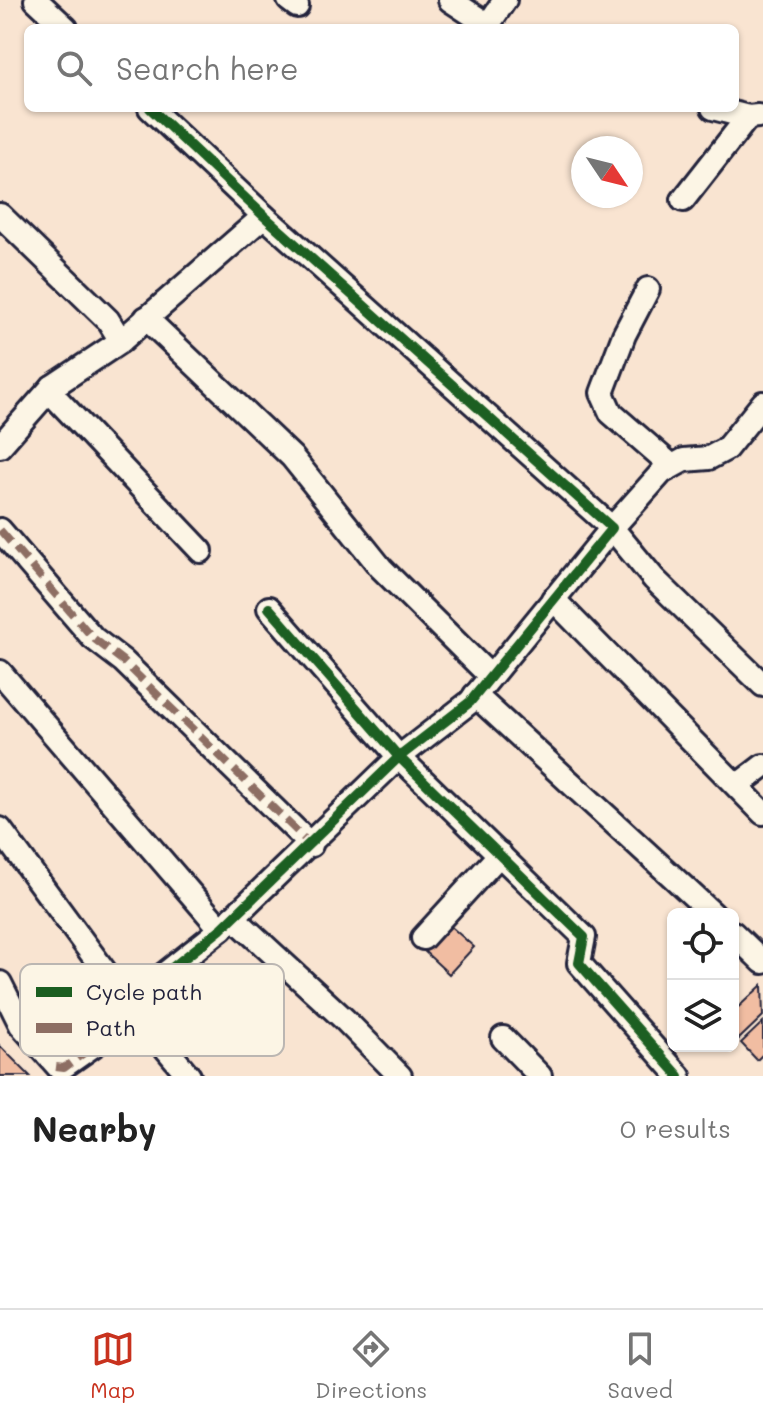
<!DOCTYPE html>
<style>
body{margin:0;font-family:Mali,sans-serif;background:#f2f2f2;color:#222}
.controls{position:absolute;right:24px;bottom:24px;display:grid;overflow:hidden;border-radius:12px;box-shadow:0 2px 6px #0004}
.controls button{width:72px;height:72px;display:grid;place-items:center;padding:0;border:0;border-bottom:2px solid #e0e0e0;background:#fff;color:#222;font:40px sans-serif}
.compass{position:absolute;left:571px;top:136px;width:72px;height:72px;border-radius:50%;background:#fff;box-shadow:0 2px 6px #0004;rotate:125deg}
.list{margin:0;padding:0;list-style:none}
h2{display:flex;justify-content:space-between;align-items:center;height:104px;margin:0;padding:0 32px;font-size:34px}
h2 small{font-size:26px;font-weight:400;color:#767676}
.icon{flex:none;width:44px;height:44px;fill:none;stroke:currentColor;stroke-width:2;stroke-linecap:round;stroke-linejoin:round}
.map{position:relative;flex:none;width:763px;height:1076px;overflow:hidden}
.search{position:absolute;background:#fff;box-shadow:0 2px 6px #0004;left:24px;right:24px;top:24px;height:88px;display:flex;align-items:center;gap:20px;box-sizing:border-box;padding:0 28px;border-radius:12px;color:#767676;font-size:30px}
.sheet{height:232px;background:#fff}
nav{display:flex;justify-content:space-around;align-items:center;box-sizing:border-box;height:112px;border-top:2px solid #e0e0e0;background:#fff;font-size:22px;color:#767676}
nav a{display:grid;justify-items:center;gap:4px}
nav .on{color:#c8321e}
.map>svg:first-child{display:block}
.building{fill:#f1bda2;stroke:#22223b;stroke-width:2}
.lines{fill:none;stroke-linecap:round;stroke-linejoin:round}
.minor-casing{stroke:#22223b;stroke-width:28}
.minor{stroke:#fcf5e5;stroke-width:22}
.quiet{stroke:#8d6e63;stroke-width:8;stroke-dasharray:16 8;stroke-linecap:butt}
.cycleway-casing{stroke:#fcf5e5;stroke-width:15}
.cycleway{stroke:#1b5e20;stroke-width:10}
.key{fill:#fcf5e5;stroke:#bbb6b2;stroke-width:2}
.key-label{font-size:22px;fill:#22223b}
</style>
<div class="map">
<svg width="763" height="1076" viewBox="0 0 763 1076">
<rect width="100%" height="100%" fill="#f9e4d1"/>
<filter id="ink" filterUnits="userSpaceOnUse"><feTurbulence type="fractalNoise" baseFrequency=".0125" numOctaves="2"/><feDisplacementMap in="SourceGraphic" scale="16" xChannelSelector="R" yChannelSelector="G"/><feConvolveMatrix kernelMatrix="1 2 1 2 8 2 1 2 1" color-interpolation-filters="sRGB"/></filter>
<g filter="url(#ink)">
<g class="building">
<polygon points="448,924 474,947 449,974 424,951"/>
<polygon points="762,985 763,1016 739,1039 733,1032 733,1012"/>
<polygon points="763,1022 763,1054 757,1060 741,1043"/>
<polygon points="0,1046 30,1076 0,1076"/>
</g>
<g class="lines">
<defs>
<g id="minor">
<polyline points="36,0 66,28"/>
<polyline points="289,0 297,6"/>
<polyline points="450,0 488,25 505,0"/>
<polyline points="713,108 748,117 758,116"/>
<polyline points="683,200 748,117"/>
<polyline points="0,215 108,320 121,341"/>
<polyline points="648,289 624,335 602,393 611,413 672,466"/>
<polyline points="146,318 292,457 381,568 490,676"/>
<polyline points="52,387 53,395 201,551"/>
<polyline points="763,403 726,449 709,458 684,460 662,472 612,528 654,579 763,685"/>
<polyline points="0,446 52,387 121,341 264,216"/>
<polyline points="0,530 93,638 123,661 311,845"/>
<polyline points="553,599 763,813"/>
<polyline points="269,608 399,757 584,937 579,963 679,1076"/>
<polyline points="0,672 221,929"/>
<polyline points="475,695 713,914"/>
<polyline points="738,785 763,766"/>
<polyline points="0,829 128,1003 189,1076"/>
<polyline points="233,917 344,1019 400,1076"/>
<polyline points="733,933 763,962"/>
<polyline points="423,938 500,854"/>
<polyline points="0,983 21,1025 60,1069 97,1043 132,1007"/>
<polyline points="128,1003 221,929 399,757 470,702 612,528 264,216 150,108"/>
<polyline points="503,1038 540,1076"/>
</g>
</defs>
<use href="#minor" class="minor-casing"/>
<use href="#minor" class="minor"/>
<g class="quiet">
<polyline points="0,530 93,638 123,661 311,845"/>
<polyline points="56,1067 64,1068 97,1043 132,1007"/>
</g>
<defs>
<g id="cycleway">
<polyline points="269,608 399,757 584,937 579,963 679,1076"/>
<polyline points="128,1003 221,929 399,757 470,702 612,528 264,216 150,108"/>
</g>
</defs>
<use href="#cycleway" class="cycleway-casing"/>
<use href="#cycleway" class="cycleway"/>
</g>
</g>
<rect x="20" y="964" width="264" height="92" rx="12" class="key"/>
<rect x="36" y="987" width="36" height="10" fill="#1b5e20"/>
<rect x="36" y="1023" width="36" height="10" fill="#8d6e63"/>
<g class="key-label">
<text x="86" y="1000">Cycle path</text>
<text x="86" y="1036">Path</text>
</g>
</svg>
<div class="controls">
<button><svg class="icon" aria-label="locate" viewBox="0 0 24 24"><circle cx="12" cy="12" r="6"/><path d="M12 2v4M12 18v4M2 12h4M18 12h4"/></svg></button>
<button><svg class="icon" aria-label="layers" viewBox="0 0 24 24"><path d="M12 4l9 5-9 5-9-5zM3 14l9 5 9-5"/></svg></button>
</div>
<svg class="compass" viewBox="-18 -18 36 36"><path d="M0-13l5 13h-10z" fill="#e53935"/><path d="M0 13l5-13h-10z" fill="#767676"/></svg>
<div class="search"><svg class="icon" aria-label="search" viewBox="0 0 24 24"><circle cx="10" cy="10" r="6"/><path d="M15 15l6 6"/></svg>Search here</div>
</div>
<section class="sheet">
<h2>Nearby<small>0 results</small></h2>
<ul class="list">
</ul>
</section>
<nav>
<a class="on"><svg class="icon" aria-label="map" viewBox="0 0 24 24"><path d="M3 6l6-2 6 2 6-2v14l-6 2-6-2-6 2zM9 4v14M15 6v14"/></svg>Map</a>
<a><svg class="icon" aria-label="directions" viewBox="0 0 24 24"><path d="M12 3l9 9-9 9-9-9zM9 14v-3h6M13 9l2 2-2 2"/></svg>Directions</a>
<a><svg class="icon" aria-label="saved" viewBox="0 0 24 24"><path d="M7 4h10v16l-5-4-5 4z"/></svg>Saved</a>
</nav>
